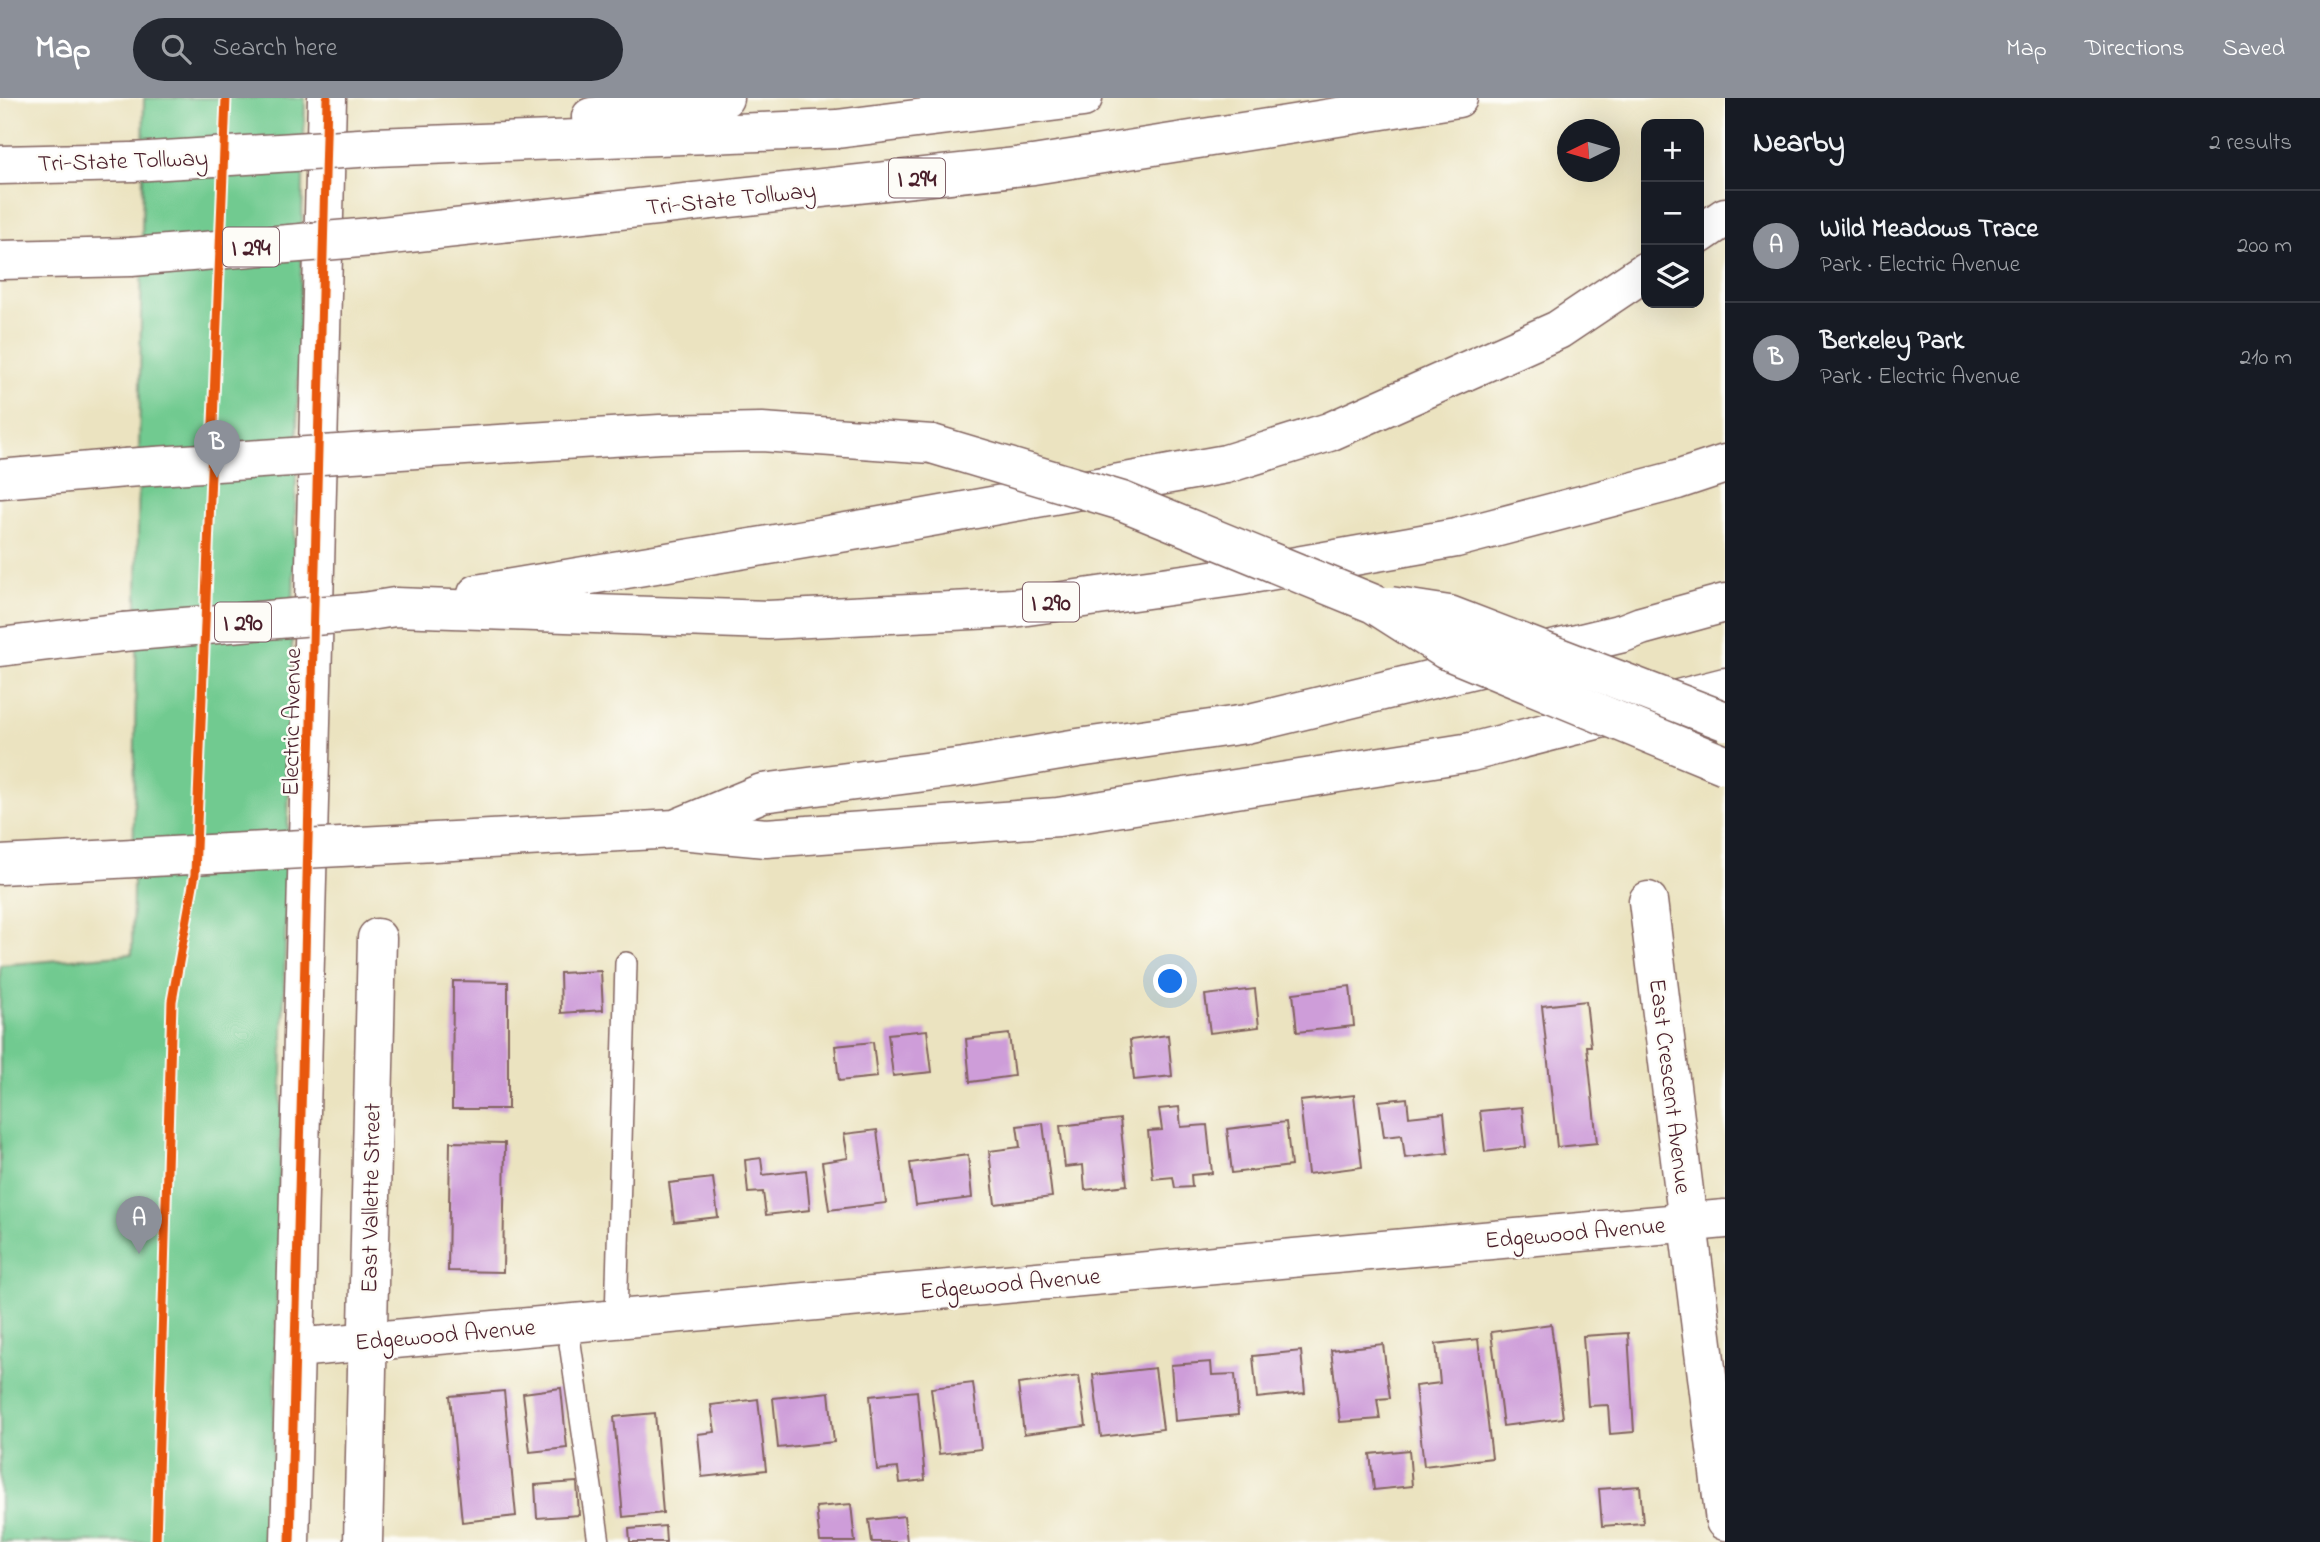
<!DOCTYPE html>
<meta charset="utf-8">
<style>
body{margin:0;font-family:"Indie Flower",sans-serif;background:#242831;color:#f1f3f6}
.controls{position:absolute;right:21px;top:21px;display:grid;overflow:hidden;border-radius:14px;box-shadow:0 7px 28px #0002}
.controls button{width:63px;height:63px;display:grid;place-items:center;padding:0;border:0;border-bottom:2px solid #363941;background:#171b24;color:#f1f3f6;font:35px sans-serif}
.compass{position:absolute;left:1557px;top:21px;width:63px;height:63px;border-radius:50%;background:#171b24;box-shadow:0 7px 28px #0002;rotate:265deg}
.you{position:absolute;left:1171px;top:884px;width:24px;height:24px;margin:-18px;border:5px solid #fff;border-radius:50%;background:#1a73e8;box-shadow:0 0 0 10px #1a73e833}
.badge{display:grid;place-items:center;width:46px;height:46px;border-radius:50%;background:#8c9099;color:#fff;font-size:23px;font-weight:700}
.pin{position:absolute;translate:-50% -58px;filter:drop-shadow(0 2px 4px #0008)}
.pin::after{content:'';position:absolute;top:37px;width:24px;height:21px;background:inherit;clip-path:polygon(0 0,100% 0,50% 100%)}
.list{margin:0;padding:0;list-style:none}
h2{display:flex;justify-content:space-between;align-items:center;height:91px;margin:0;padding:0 28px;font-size:30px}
h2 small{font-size:23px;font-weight:400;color:#9ea1a6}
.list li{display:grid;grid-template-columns:46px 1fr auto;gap:21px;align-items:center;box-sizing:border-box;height:112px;padding:0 28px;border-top:2px solid #363941}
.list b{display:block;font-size:26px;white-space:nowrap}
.list p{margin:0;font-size:23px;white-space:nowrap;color:#9ea1a6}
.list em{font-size:23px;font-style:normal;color:#9ea1a6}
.icon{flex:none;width:38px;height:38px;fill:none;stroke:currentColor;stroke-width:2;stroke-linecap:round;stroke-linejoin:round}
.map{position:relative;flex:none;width:1725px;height:1444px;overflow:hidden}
header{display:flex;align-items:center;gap:42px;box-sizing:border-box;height:98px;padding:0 35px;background:#8c9099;color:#fff}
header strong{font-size:33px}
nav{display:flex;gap:38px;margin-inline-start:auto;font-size:24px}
.search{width:490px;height:63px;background:#242831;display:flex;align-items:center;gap:18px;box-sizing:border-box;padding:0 24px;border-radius:38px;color:#9ea1a6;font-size:26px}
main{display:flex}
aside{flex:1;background:#171b24}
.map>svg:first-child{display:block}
.green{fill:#71ca90;stroke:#5e745e;stroke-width:2}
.building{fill:#ce9dd9}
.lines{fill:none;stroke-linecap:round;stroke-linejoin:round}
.lane-casing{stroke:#82645f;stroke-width:24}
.street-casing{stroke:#82645f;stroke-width:41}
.highway-casing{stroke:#82645f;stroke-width:41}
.lane{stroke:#fff;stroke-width:21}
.street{stroke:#fff;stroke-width:38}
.highway{stroke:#fff;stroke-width:38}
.highway-bridge-casing{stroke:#82645f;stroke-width:41;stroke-linecap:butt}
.highway-bridge{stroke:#fff;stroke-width:38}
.cycleway-casing{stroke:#fdfcf7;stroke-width:13}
.cycleway{stroke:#e8590c;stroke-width:9}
.labels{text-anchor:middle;stroke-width:5;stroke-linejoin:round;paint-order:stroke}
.shield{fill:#fdfcf7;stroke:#806168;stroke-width:2}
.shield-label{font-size:23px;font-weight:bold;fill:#4a1f2b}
.street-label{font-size:24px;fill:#4a1f2b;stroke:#fdfcf7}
</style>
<header>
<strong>Map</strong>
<div class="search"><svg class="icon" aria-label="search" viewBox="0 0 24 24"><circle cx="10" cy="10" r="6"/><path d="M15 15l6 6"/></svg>Search here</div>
<nav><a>Map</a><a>Directions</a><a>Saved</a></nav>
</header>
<main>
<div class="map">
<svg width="1725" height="1444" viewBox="0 0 1725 1444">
<rect width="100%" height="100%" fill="#fdfcf7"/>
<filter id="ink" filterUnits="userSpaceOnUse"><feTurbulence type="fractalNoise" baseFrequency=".0143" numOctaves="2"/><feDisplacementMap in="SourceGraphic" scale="14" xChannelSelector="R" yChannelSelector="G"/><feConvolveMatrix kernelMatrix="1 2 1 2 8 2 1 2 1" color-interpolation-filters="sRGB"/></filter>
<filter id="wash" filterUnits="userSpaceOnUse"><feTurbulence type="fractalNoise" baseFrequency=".00686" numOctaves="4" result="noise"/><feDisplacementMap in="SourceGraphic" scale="28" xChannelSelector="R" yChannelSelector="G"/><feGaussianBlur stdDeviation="1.57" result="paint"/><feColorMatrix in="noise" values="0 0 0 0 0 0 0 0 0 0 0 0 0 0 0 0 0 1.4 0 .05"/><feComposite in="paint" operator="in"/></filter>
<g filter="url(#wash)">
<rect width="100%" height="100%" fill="#ebe3c0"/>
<polygon class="green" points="144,0 305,0 271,1444 0,1444 0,867 132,856"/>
<g id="blocks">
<g class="building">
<polygon points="601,873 603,912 561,915 560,875"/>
<polygon points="453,883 508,884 508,1011 452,1011"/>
<polygon points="1350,888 1354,928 1297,934 1293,895"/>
<polygon points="1255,891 1259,929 1210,935 1205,897"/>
<polygon points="1586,903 1591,948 1587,948 1597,1045 1557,1049 1542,908"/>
<polygon points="927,932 932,974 893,978 888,936"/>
<polygon points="1009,936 1014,978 970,984 966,941"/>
<polygon points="1168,937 1172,978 1134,982 1130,942"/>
<polygon points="873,944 877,979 839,983 835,948"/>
<polygon points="1354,997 1362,1069 1308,1076 1300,1003"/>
<polygon points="1407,1000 1409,1019 1444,1015 1448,1055 1405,1060 1402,1037 1384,1039 1379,1003"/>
<polygon points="1179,1009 1181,1029 1207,1027 1212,1075 1191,1077 1192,1089 1175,1090 1173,1079 1153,1081 1148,1033 1162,1032 1159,1011"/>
<polygon points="1522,1009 1526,1049 1485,1054 1480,1013"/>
<polygon points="1120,1021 1127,1087 1085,1092 1083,1067 1065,1069 1060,1028"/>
<polygon points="1286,1024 1291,1068 1232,1075 1227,1031"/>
<polygon points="1043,1025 1052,1099 995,1106 989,1053 1020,1049 1017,1028"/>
<polygon points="877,1032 886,1105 829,1112 822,1064 848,1060 844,1036"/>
<polygon points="450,1044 505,1045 503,1174 448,1173"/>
<polygon points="968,1057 972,1100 916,1107 910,1065"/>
<polygon points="761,1060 763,1077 806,1072 810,1112 766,1117 763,1094 748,1095 745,1062"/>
<polygon points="713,1080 718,1119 674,1124 669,1085"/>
<polygon points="1551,1226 1563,1320 1503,1328 1491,1234"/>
<polygon points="1628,1235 1634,1334 1610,1336 1608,1307 1588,1308 1583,1238"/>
<polygon points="1478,1241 1492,1360 1424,1368 1415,1288 1440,1285 1436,1246"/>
<polygon points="1383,1246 1390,1300 1377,1301 1380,1321 1340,1324 1331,1252"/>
<polygon points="1301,1253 1305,1295 1257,1300 1253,1258"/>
<polygon points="1211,1264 1212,1277 1235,1276 1238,1317 1175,1323 1171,1267"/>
<polygon points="1155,1270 1163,1331 1101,1339 1093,1277"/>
<polygon points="1079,1278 1086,1328 1024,1336 1018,1286"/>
<polygon points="973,1285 981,1351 939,1356 931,1290"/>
<polygon points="561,1290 567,1350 530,1354 523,1295"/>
<polygon points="504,1293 516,1418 462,1424 450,1298"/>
<polygon points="917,1293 925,1382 900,1385 898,1370 877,1372 870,1298"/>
<polygon points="829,1294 834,1344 778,1350 773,1300"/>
<polygon points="758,1301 766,1372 702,1379 698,1336 715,1334 711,1307"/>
<polygon points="655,1315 663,1415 623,1419 614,1319"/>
<polygon points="1409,1352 1412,1388 1374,1392 1370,1356"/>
<polygon points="577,1384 579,1417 537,1420 535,1387"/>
<polygon points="1640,1388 1643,1425 1602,1428 1599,1391"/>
<polygon points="851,1406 855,1444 820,1444 816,1409"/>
<polygon points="904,1418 907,1444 872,1444 869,1422"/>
<polygon points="665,1428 666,1444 630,1444 629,1431"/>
</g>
</g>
</g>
<g filter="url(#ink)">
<use href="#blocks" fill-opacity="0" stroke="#82645f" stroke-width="2"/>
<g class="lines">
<defs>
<g id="lane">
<polyline points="616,1221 626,865"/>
<polyline points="567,1225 599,1444"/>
</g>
<g id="street">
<polyline points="1648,803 1725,1423"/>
<polyline points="295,1250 1725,1121"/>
<polyline points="290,1444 327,0"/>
<polyline points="363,1444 377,840"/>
</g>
<g id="highway">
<polyline points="591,19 724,0"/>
<polyline points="375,49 837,31 1083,0"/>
<polyline points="0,67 133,64"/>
<polyline points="1699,137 1725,119"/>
<polyline points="372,139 1033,67 1458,0"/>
<polyline points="0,162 131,159"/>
<polyline points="368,354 660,336 762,334 932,346"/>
<polyline points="0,381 125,370"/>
<polyline points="477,496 864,431 1226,366 1329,334 1558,232 1646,173"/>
<polyline points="363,514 395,509 768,522 1013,510 1240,478 1456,440 1677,382 1725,366"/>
<polyline points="0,549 123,534"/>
<polyline points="680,732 766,740 1058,719 1471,654 1725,589"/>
<polyline points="360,748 675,731 762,695 964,669 1078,650 1246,626 1623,535 1641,528 1725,505"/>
<polyline points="0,767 134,760"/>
</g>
</defs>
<use href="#lane" class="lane-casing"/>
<use href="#street" class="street-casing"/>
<use href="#highway" class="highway-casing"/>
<use href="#lane" class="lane"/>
<use href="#street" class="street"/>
<use href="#highway" class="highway"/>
<defs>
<g id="highway-bridge">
<polyline points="133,64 375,49"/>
<polyline points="131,159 372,139"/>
<polyline points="932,346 1122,403 1374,506 1446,552 1725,667"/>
<polyline points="125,370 368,354"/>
<polyline points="1390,508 1449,517 1725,623"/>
<polyline points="123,534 363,514"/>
<polyline points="134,760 360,748"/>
</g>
</defs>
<use href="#highway-bridge" class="highway-bridge-casing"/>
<use href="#highway-bridge" class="highway-bridge"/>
<defs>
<g id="cycleway">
<polyline points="156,1444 172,903 195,776 226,0"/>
<polyline points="290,1444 327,0"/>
</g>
</defs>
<use href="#cycleway" class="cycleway-casing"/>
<use href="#cycleway" class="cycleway"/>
</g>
</g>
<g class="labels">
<g class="shield">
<rect x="889" y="60.5" width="56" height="39" rx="5"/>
<rect x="223" y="129.5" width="56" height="39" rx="5"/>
<rect x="1023" y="484.5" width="56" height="39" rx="5"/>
<rect x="215" y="504.5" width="56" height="39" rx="5"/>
</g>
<g class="shield-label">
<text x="917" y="88">I 294</text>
<text x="251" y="157">I 294</text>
<text x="1051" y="512">I 290</text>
<text x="243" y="532">I 290</text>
</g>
<g class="street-label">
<text transform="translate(123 62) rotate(-2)" y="8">Tri-State Tollway</text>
<text transform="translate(731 100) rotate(-6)" y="8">Tri-State Tollway</text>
<text transform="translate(291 624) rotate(-89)" y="8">Electric Avenue</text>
<text transform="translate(1671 988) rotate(83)" y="8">East Crescent Avenue</text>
<text transform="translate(370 1100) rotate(-89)" y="8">East Vallette Street</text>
<text transform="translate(1575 1134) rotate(-5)" y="8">Edgewood Avenue</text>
<text transform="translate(1010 1185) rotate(-5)" y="8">Edgewood Avenue</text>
<text transform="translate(445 1236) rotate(-5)" y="8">Edgewood Avenue</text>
</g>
</g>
</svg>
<div class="controls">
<button>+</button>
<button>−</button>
<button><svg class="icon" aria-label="layers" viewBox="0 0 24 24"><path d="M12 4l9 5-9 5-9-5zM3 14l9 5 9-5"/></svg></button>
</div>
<svg class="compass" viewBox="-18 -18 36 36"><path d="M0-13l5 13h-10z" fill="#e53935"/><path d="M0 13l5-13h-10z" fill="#9ea1a6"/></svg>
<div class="you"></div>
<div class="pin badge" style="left:139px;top:1156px">A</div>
<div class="pin badge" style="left:217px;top:380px">B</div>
</div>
<aside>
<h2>Nearby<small>2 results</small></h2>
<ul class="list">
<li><span class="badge">A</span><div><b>Wild Meadows Trace</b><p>Park · Electric Avenue</p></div><em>200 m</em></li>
<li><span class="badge">B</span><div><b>Berkeley Park</b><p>Park · Electric Avenue</p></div><em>210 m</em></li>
</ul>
</aside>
</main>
